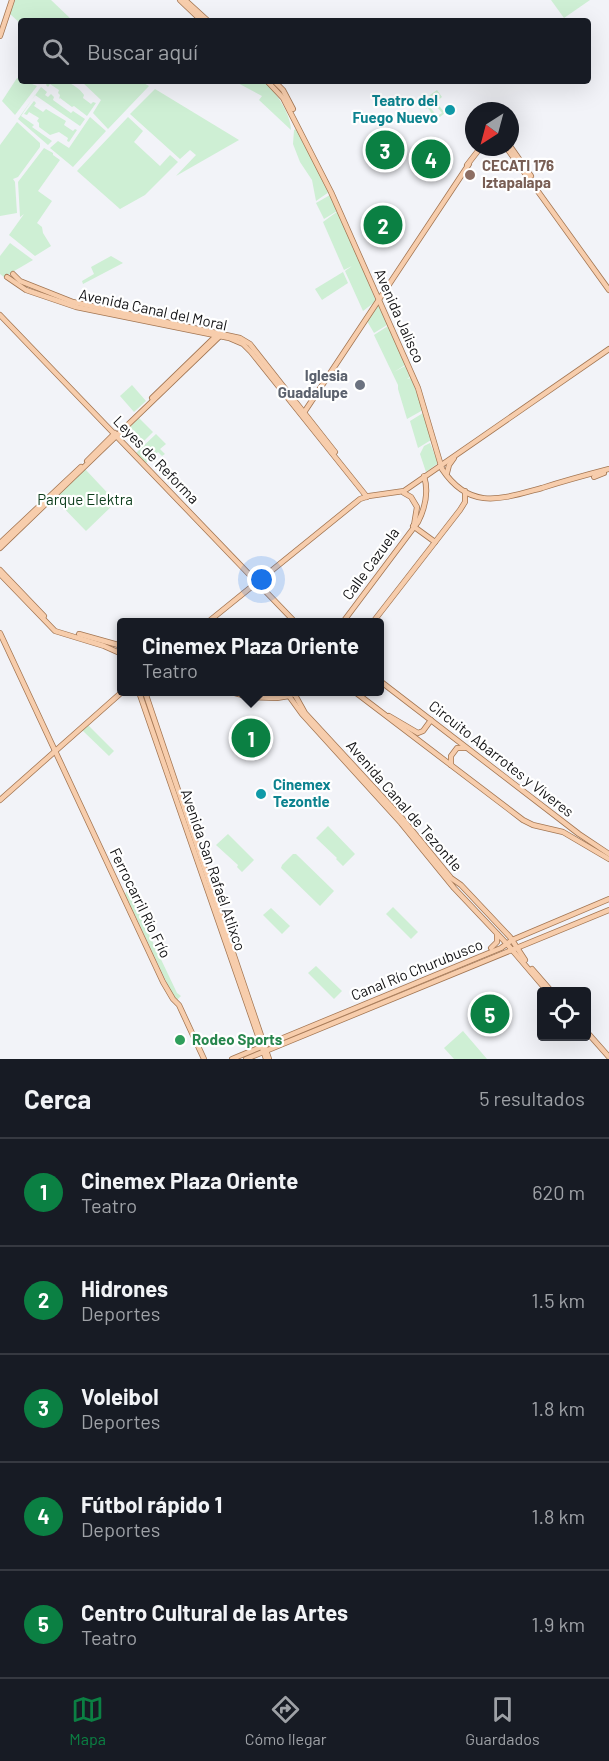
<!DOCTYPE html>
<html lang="es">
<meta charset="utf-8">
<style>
body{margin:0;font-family:Barlow,sans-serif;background:#242831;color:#f1f3f6}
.controls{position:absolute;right:18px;bottom:18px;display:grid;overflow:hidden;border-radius:6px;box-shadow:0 6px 24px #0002}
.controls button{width:54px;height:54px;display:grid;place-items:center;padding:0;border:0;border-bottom:2px solid #363941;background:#171b24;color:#f1f3f6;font:30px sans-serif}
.compass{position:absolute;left:465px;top:102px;width:54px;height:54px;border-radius:50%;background:#171b24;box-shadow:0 6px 24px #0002;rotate:216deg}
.you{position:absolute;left:262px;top:580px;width:21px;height:21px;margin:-15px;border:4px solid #fff;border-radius:50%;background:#1a73e8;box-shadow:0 0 0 9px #1a73e833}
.badge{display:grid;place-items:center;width:39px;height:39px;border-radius:50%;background:#0b8043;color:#fff;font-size:20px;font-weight:700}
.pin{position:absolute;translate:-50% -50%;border:3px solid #fff;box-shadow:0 2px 6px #0006}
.popup{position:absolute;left:117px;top:618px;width:267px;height:78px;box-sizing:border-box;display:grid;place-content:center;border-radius:6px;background:#171b24;filter:drop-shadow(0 2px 4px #0005);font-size:20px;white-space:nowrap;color:#9ea1a6}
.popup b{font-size:22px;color:#f1f3f6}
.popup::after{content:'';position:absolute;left:50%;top:100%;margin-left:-12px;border:12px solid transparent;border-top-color:#171b24}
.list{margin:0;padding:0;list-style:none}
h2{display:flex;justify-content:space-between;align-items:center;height:78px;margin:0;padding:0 24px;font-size:26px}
h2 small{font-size:20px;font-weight:400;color:#9ea1a6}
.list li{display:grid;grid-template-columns:39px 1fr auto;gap:18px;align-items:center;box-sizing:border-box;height:108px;padding:0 24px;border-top:2px solid #363941}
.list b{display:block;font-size:22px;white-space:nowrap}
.list p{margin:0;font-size:20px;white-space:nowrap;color:#9ea1a6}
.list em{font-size:20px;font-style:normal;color:#9ea1a6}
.icon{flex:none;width:33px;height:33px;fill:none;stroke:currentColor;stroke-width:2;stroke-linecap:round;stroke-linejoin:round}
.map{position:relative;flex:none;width:609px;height:1059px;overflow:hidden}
.search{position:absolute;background:#171b24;box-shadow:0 6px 24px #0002;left:18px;right:18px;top:18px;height:66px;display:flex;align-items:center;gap:15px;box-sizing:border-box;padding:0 21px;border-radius:6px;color:#9ea1a6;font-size:22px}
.sheet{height:618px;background:#171b24}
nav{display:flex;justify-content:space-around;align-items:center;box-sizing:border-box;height:84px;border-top:2px solid #363941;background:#171b24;font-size:16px;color:#9ea1a6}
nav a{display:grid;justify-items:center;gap:3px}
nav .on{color:#0b8043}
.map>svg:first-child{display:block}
.green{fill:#ceefd4}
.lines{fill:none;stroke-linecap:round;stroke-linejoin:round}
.major-casing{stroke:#a37653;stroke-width:6}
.major{stroke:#f7cdac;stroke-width:4.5}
.culture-dot{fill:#0f9aa8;stroke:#fff;stroke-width:2}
.education-dot{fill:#8d6e63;stroke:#fff;stroke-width:2}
.worship-dot{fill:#6b7280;stroke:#fff;stroke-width:2}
.leisure-dot{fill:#2e9e5b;stroke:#fff;stroke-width:2}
.labels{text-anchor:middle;stroke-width:4.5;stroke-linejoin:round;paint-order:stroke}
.culture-label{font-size:15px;font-weight:bold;fill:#0d838f;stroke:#fff;text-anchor:end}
.education-label{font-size:15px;font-weight:bold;fill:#785e54;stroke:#fff;text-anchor:start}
.street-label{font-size:15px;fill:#131315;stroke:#fff}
.worship-label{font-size:15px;font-weight:bold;fill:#5b616d;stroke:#fff;text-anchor:end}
.park-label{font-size:15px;fill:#0c3d1c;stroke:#fff}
.leisure-label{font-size:15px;font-weight:bold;fill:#27864d;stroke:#fff;text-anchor:start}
</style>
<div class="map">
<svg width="609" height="1059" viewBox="0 0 609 1059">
<rect width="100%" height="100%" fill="#f2f3f8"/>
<g class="green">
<polygon points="15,0 51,0 73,21 21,21 21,24 10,14"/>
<polygon points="551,0 590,0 564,18"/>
<polygon points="17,78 37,86 15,115 2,101"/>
<path d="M48,81h11l4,3 2,-2c7,1 15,7 19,13l-1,3 8,6 2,-2 3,1 -9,13 -13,-10 -2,1 -12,-9 -1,1 1,-4 -2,-2 1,-3 -9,-6 -2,3 -2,-2z"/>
<polygon points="81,81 140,81 149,86 108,129 93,113 101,100"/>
<path d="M234,81h30c12,11 27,33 27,49l-32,-30 3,-4z"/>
<polygon points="41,87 47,92 45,95 48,97 51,94 54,97 53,100 71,113 73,111 85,119 80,126 35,95 21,116 34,125 32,127 52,141 48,145 18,119"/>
<polygon points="155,89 239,140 176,176 196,155 190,150 180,159 130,114"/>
<polygon points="437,90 442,97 436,102 445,113 436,120 428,108 430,107 437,116 442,113 430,98 426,101 430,106 426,109 418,98 420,97 423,100"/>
<polygon points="34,101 36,103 34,106 43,112 46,109 66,121 64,125 73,131 75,129 77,130 69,142 67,141 68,138 59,132 50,135 39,127 39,123 37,121 39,118 29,112 27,115 24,114"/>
<polygon points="90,117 106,131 73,167 50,148 58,141 69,148"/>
<polygon points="128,117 143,131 134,142 160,166 170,155 178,162 145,195 120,209 77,171"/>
<polygon points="17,122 40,143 40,147 18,177 13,179 15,182 17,213 0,216 0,145"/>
<polygon points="298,128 329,192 316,201 312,180 300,162 293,144 294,130"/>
<polygon points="44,148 53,153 53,155 60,160 38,191 52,201 37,223 42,227 43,233 51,246 35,256 9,235 24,214 20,217 18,182"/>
<polygon points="330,195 337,211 324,219 316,203"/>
<polygon points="338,211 376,301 363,311 345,271 352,266 344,270 323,222"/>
<polygon points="10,243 33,260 4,277 0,274 0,256"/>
<polygon points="111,256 123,263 83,284 82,281 94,274 91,267"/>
<polygon points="343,272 348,283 322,300 315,289"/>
<polygon points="378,304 387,325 374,333 367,321"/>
<polygon points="388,326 405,365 394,372 405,366 410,377 407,379 411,378 423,410 407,419 398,389 398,385 374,335"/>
<polygon points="132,385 146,401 134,412 120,396"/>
<polygon points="423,413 431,440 418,448 410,421"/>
<polygon points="139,418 153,432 144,441 130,427"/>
<polygon points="156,434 166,444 160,449 165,454 162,456 158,452 146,463 136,453"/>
<polygon points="430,443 438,463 426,472 420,454 424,446"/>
<polygon points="85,469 116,502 86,531 54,498"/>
<polygon points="88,725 114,751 109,756 82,730"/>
<polygon points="328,826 355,854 343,866 336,859 337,858 316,838"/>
<polygon points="228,834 254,860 242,872 237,867 238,865 216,845"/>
<polygon points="293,854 296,854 334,891 320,906 281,868 282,865"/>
<polygon points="128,890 177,993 181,996 177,1000 174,998 125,894"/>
<polygon points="393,907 418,932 411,939 386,914"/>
<polygon points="271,908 290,926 282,934 263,915"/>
<polygon points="316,966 342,991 334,999 308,973"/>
<polygon points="482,1013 489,1021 497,1014 505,1021 487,1030 477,1018"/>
<polygon points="463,1031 487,1059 454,1059 444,1048"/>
</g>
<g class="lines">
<defs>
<g id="major">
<polyline points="180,0 202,21"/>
<polyline points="185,0 208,21"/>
<polyline points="0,36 12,0"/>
<path d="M267,81l16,17 48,94 87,196 24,81c28,42 59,30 100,19 22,-7 44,-13 67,-19"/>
<polyline points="274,81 283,90 293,109"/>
<polyline points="510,146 531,176"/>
<polyline points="506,147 609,290"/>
<polyline points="467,165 481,147"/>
<polyline points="13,274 20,281 73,302 240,338 250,344 335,452"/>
<polyline points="7,277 26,290 76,307 229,338 243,344 251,352 367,497"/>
<polyline points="0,315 295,622"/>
<polyline points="152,398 217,335"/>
<polyline points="303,414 469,164"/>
<polyline points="87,461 115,433"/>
<polyline points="447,473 449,465 454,458"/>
<polyline points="594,477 604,473"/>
<polyline points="404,493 411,497 417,507 414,525"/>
<polyline points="413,526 435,542"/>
<polyline points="0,543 81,467"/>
<polyline points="0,548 220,336"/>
<polyline points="0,570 44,616"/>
<polyline points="0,574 55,631 104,646 122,654"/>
<polyline points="208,622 360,499 369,496 404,491 609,349"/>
<path d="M343,622l75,-100c7,-14 11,-30 6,-46"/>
<polyline points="373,622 460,510 465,502 465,491"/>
<polyline points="0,633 163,982 173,999 179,1005 204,1059"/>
<polyline points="79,634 122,646"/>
<polyline points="380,681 579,834 609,854"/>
<polyline points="139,692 266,1059"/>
<polyline points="145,692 269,1059"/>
<polyline points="231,692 250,697 277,698 289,696 302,714 401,823 454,888 507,944 548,992"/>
<polyline points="257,692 281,695"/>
<polyline points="285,692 295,695 305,713 401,817 451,878 461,885 510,937 525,960"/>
<polyline points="355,692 523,820 533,825 563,832 609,859"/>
<polyline points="389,716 418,733 423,731 431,720"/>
<polyline points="451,765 451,756 457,748 465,748"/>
<polyline points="0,800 122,692"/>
<polyline points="491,948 497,942 497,934"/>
<polyline points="532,969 552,992"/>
<polyline points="586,1031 609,1057"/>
<polyline points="232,1059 501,948 512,940 609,899"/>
<polyline points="246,1059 609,910"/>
</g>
</defs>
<use href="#major" class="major-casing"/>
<use href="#major" class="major"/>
</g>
<g class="culture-dot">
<circle cx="450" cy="110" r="6"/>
<circle cx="261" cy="794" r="6"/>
</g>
<circle class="education-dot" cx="470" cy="175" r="6"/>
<circle class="worship-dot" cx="360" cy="385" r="6"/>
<circle class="leisure-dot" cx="180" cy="1040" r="6"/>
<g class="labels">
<g class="culture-label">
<text x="438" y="106">Teatro del<tspan x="438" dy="17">Fuego Nuevo</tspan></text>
<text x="273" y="790" text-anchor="start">Cinemex<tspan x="273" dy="17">Tezontle</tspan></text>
</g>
<g class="education-label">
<text x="482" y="171">CECATI 176<tspan x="482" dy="17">Iztapalapa</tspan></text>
</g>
<g class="street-label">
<text transform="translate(153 310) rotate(12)" y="5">Avenida Canal del Moral</text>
<text transform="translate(399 316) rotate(66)" y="5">Avenida Jalisco</text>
<text transform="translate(156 460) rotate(46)" y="5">Leyes de Reforma</text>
<text transform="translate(371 564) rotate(-54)" y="5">Calle Cazuela</text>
<text transform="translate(501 759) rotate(38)" y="5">Circuito Abarrotes y Víveres</text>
<text transform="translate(404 806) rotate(49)" y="5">Avenida Canal de Tezontle</text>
<text transform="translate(213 870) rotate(71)" y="5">Avenida San Rafaél Atlixco</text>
<text transform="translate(140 903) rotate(64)" y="5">Ferrocarril Río Frío</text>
<text transform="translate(417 970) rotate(-22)" y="5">Canal Río Churubusco</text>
</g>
<g class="worship-label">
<text x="348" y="381">Iglesia<tspan x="348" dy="17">Guadalupe</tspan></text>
</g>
<g class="park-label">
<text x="85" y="505">Parque Elektra</text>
</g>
<g class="leisure-label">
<text x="192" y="1045">Rodeo Sports</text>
</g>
</g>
</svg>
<div class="controls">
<button><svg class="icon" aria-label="locate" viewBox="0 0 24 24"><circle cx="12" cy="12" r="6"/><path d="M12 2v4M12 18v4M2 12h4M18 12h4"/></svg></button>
</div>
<svg class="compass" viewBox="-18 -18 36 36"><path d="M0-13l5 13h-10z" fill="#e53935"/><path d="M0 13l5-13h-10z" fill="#9ea1a6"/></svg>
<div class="you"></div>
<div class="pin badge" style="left:251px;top:738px">1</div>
<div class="popup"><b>Cinemex Plaza Oriente</b>Teatro</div>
<div class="pin badge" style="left:383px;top:225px">2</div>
<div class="pin badge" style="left:385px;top:150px">3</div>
<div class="pin badge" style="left:431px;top:159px">4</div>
<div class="pin badge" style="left:490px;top:1014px">5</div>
<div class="search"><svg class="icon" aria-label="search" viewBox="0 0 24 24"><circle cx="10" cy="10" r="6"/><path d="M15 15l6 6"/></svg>Buscar aquí</div>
</div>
<section class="sheet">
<h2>Cerca<small>5 resultados</small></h2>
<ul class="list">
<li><span class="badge">1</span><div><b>Cinemex Plaza Oriente</b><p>Teatro</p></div><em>620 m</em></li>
<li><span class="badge">2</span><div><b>Hidrones</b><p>Deportes</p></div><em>1.5 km</em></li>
<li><span class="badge">3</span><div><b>Voleibol</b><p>Deportes</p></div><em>1.8 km</em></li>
<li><span class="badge">4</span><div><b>Fútbol rápido 1</b><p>Deportes</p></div><em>1.8 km</em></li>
<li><span class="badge">5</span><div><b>Centro Cultural de las Artes</b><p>Teatro</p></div><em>1.9 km</em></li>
</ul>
</section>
<nav>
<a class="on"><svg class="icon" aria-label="map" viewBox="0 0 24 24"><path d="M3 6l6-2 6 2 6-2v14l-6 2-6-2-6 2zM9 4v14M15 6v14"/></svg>Mapa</a>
<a><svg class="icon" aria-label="directions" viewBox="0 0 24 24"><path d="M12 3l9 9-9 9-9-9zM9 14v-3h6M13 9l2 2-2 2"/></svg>Cómo llegar</a>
<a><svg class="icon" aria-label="saved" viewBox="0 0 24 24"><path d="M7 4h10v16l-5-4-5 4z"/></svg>Guardados</a>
</nav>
